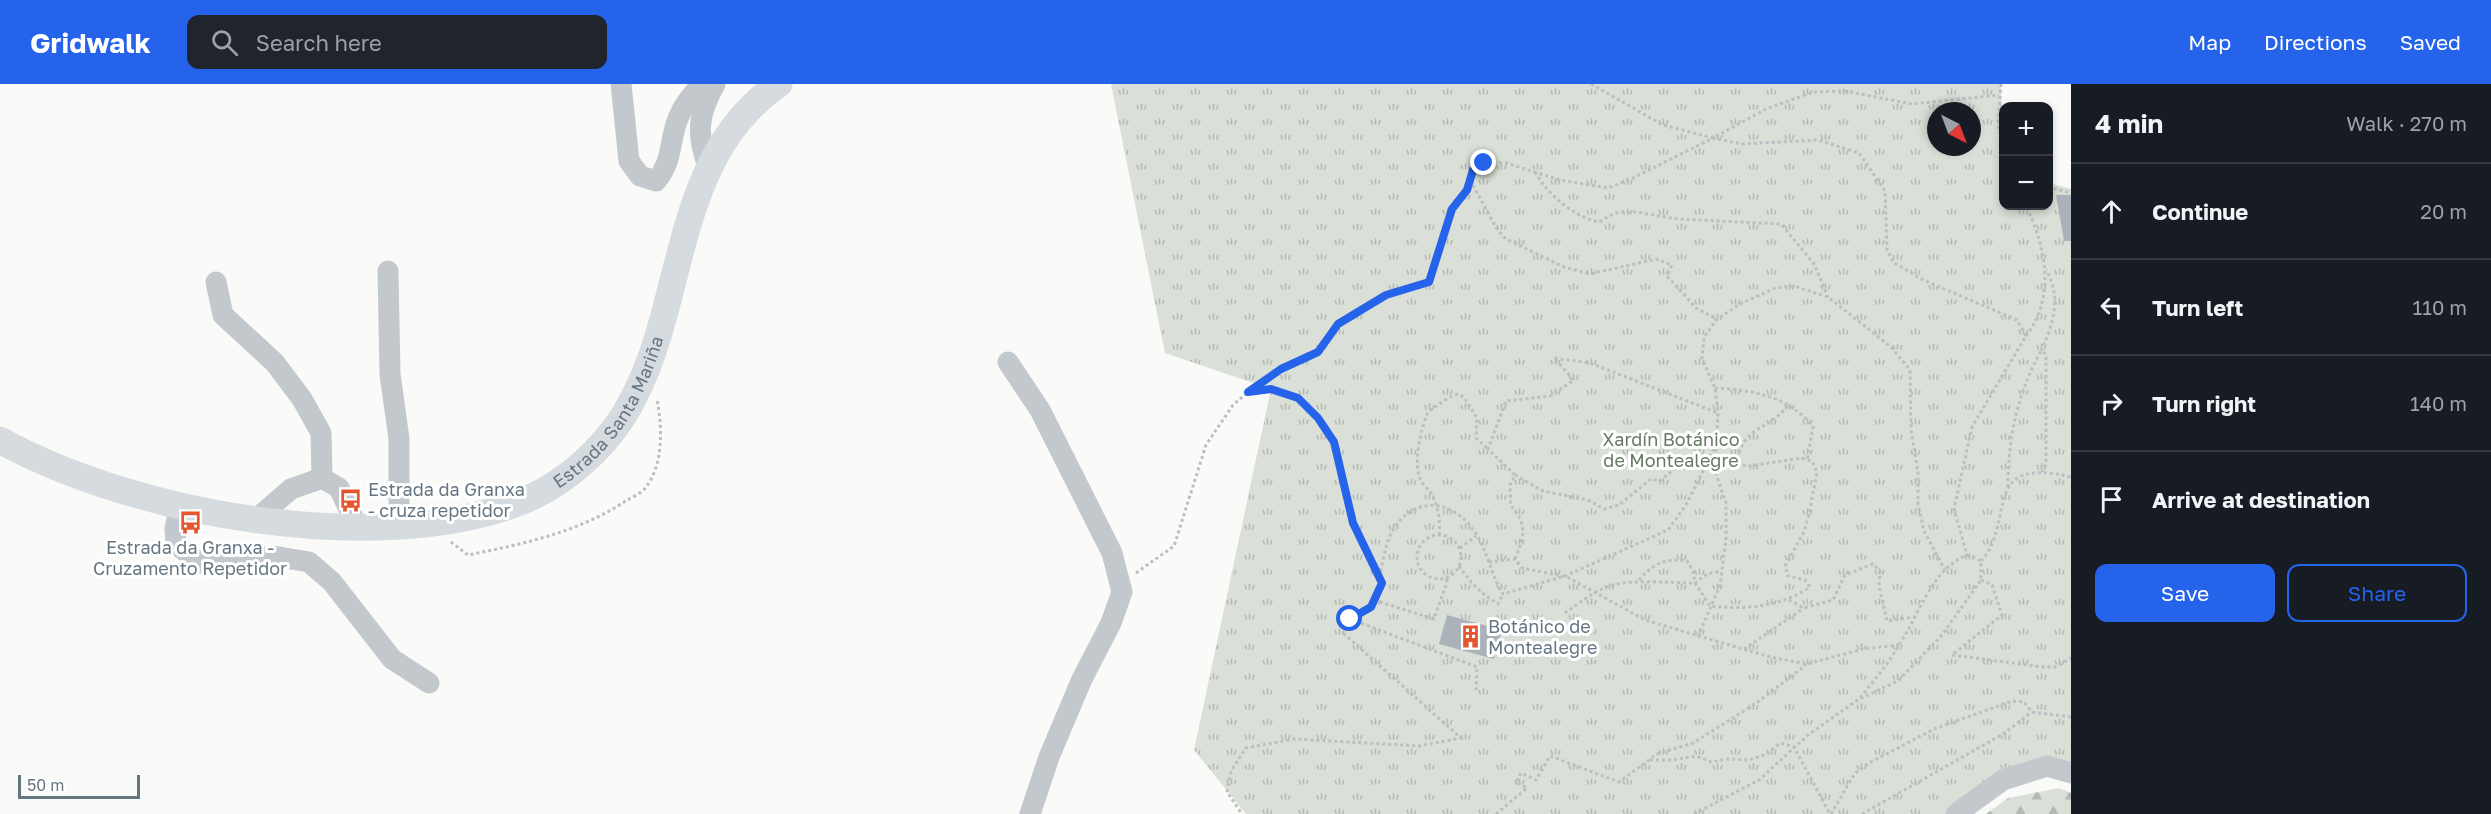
<!DOCTYPE html>
<meta charset="utf-8">
<style>
body{margin:0;font-family:"Golos Text",sans-serif;background:#20242c;color:#f1f3f6}
.controls{position:absolute;right:18px;top:18px;display:grid;overflow:hidden;border-radius:12px;box-shadow:0 3px 9px #0003}
.controls button{width:54px;height:54px;display:grid;place-items:center;padding:0;border:0;border-bottom:2px solid #363941;background:#171b24;color:#f1f3f6;font:30px sans-serif}
.compass{position:absolute;left:1927px;top:18px;width:54px;height:54px;border-radius:50%;background:#171b24;box-shadow:0 3px 9px #0003;rotate:138deg}
.scale{position:absolute;left:18px;bottom:15px;width:122px;box-sizing:border-box;padding-left:6px;border:3px solid #657683;border-top:0;font-size:16px;line-height:21px;white-space:nowrap;color:#657683;-webkit-text-stroke:4px #fff;paint-order:stroke}
.stop{position:absolute;width:18px;height:18px;margin:-14px;border:4px solid #2563eb;border-radius:50%;background:#fff}
.stop.end{background:#2563eb;border-color:#fff;box-shadow:0 2px 6px #0008}
.list{margin:0;padding:0;list-style:none}
h2{display:flex;justify-content:space-between;align-items:center;height:78px;margin:0;padding:0 24px;font-size:26px}
h2 small{font-size:20px;font-weight:400;color:#9ea1a6}
.list li{display:grid;grid-template-columns:39px 1fr auto;gap:18px;align-items:center;box-sizing:border-box;height:96px;padding:0 24px;border-top:2px solid #363941}
.list b{display:block;font-size:22px;white-space:nowrap}
.list em{font-size:20px;font-style:normal;color:#9ea1a6}
.actions{display:flex;gap:12px;padding:18px 24px}
.actions a{flex:1;padding:14px 0;border:2px solid #2563eb;border-radius:12px;text-align:center;font-size:21px;color:#2563eb}
.actions .main{background:#2563eb;color:#fff}
.icon{flex:none;width:33px;height:33px;fill:none;stroke:currentColor;stroke-width:2;stroke-linecap:round;stroke-linejoin:round}
.map{position:relative;flex:none;width:2071px;height:730px;overflow:hidden}
header{display:flex;align-items:center;gap:36px;box-sizing:border-box;height:84px;padding:0 30px;background:#2563eb;color:#fff}
header strong{font-size:28px}
nav{display:flex;gap:33px;margin-inline-start:auto;font-size:21px}
.search{width:420px;height:54px;background:#20242c;display:flex;align-items:center;gap:15px;box-sizing:border-box;padding:0 21px;border-radius:12px;color:#9ea1a6;font-size:22px}
main{display:flex}
aside{flex:1;background:#171b24}
.map>svg:first-child{display:block}
.grass{fill:url(#grass-tufts);fill-rule:evenodd}
.forest{fill:url(#forest-firs)}
.building{fill:#aab3b9}
.lines{fill:none;stroke-linecap:round;stroke-linejoin:round}
.path{stroke:#bbbfc2;stroke-width:3;stroke-dasharray:3 3;stroke-linecap:butt}
.minor{stroke:#c3c8cc;stroke-width:21}
.major{stroke:#d6dbdf;stroke-width:27}
.route{stroke:#2563eb;stroke-width:8}
.labels{text-anchor:middle;stroke-width:6;stroke-linejoin:round;paint-order:stroke}
.street-label{font-size:18px;fill:#657683;stroke:#fff}
.park-label{font-size:18px;fill:#687a64;stroke:#fff}
.poi-label{font-size:18px;fill:#657683;stroke:#fff;text-anchor:start}
</style>
<header>
<strong>Gridwalk</strong>
<div class="search"><svg class="icon" aria-label="search" viewBox="0 0 24 24"><circle cx="10" cy="10" r="6"/><path d="M15 15l6 6"/></svg>Search here</div>
<nav><a>Map</a><a>Directions</a><a>Saved</a></nav>
</header>
<main>
<div class="map">
<svg width="2071" height="730" viewBox="0 0 2071 730">
<defs>
<pattern id="grass-tufts" width="24" height="20" patternUnits="userSpaceOnUse" patternTransform="scale(1.5)"><rect width="24" height="20" fill="#dadfd7"/><path d="M3 7l-1-3M5 7V3M7 7l1-3M15 17l-1-3M17 17v-4M19 17l1-3" fill="none" stroke="#b4b9b4"/></pattern>
<pattern id="forest-firs" width="22" height="20" patternUnits="userSpaceOnUse" patternTransform="scale(1.5)"><rect width="22" height="20" fill="#dadfd7"/><path d="M5 1l3.5 6h-7zM16 11l3.5 6h-7z" fill="#b4b9b4"/></pattern>
</defs>
<rect width="100%" height="100%" fill="#fafaf8"/>
<path class="grass" d="M1111,0h890l3,122h44l1,-23 22,6v584l-24,-7 -91,48h-710l-52,-64 77,-361 -106,-36zM1936,27h36v36h-36z"/>
<polygon class="forest" points="2059,704 2071,709 2071,730 1986,730 2008,714"/>
<g class="building">
<polygon points="2056,111 2071,111 2071,157 2064,157"/>
<polygon points="1447,531 1502,546 1494,575 1439,560"/>
</g>
<g class="lines">
<g class="path">
<polyline points="1591,0 1663,41 1713,54 1766,25 1813,8 1845,7 1912,20 1999,11"/>
<polyline points="2001,0 1998,41 2004,62"/>
<path d="M1535,88c12,22 39,45 64,50l16,-9 21,-1 42,7 103,5 33,40 14,33"/>
<polyline points="1470,96 1497,145 1506,155 1564,183 1590,190 1656,175 1672,181 1667,192 1696,224 1717,235"/>
<polyline points="2048,103 2071,109"/>
<path d="M2026,252c30,-39 20,-89 0,-130"/>
<path d="M2041,267c12,-26 21,-55 5,-81"/>
<path d="M1715,304c37,2 74,8 98,39l-6,33"/>
<polyline points="1248,308 1281,285 1318,268 1338,240 1386,211 1429,198 1452,125 1467,106 1473,86 1484,79 1506,79 1560,96 1608,104 1631,95 1713,54 1742,60 1818,56 1859,69 1885,107 1887,165 1893,178 1921,195 2017,236 2026,252 1972,343 1954,425 1967,471"/>
<path d="M1735,380c11,-42 32,-31 53,-59"/>
<polyline points="1515,391 1543,407 1588,416 1604,425 1619,421 1651,395 1660,397 1679,381 1695,376 1702,386"/>
<path d="M2008,403c0,-49 9,-93 33,-136l5,3v109l-4,9"/>
<path d="M1439,451c1,-15 0,-27 -7,-40 -4,-7 -11,-11 -13,-19 -5,-20 2,-46 9,-64l20,-14 9,-4 7,3 13,21 -1,20 12,11"/>
<circle cx="1439" cy="473" r="22"/>
<path d="M451,458l17,13c55,-11 112,-23 159,-55 6,-3 15,-7 19,-13 18,-23 16,-61 11,-88"/>
<polyline points="1460,464 1476,452"/>
<path d="M1515,475c9,-22 13,-34 -4,-53l-1,-21 5,-10 -27,-26 18,-48 44,-5 24,-16 -20,-22 36,5 128,50"/>
<path d="M1981,477c36,-39 -3,-106 90,-84"/>
<polyline points="1489,478 1515,475 1522,484 1567,493 1645,536 1770,573 1807,580 1863,565 1899,561"/>
<path d="M1459,482c12,17 21,27 39,38l5,-10"/>
<polyline points="1136,489 1174,462 1206,361 1233,321 1248,308 1271,305 1298,314 1318,335 1334,358 1353,439 1382,499 1371,523 1350,535 1343,549 1461,654 1419,662 1294,655 1246,664 1231,687 1227,708 1242,730"/>
<path d="M1379,493c4,-14 6,-32 13,-45 18,-34 56,-35 79,-5 16,19 19,47 32,67l62,-18 103,-46 18,-25 30,-60 2,-32 -3,-25 -13,-30 2,-21 13,-18 23,-15 35,-16 19,-2 34,11 63,50 19,23 1,59 7,44v31l6,27 21,39"/>
<path d="M1639,496c14,-16 27,-23 48,-19l6,10 2,12 12,-9 14,-3"/>
<polyline points="1981,496 1992,501 2002,531 1952,571 2043,583 2055,583 2071,574"/>
<polyline points="1374,516 1434,535 1447,498 1446,494"/>
<polyline points="1789,516 1804,524 1833,516 1845,491 1873,480 1880,487 1879,502 1887,537 1914,533"/>
<path d="M1565,529c12,-8 25,-19 39,-25 20,-10 67,-5 91,-5l15,23c35,4 70,1 100,-19l-5,-7 -17,-4 -3,-10 19,-34 5,-18 8,-42 -5,-11 -11,-3 -51,8 -34,-3"/>
<polyline points="1350,535 1477,583 1476,606"/>
<polyline points="1698,553 1720,501 1726,455 1726,419 1716,390 1716,363"/>
<polyline points="1744,565 1804,524"/>
<polyline points="1650,676 1673,676 1696,672 1711,678 1728,675 1749,676 1767,670 1780,659 1794,663 1830,730"/>
<polyline points="1496,730 1527,704 1516,698 1521,689 1536,696 1550,672 1619,698 1657,670 1693,659 1755,620 1806,581"/>
<path d="M1694,730l65,-34 49,-45 51,-36 39,-18 44,-46 39,-55v-19l-14,-6c-36,15 -48,60 -69,92 -11,18 -25,35 -39,52"/>
<polyline points="1831,730 1855,689 1869,679 1934,645 2012,617 2024,618 2032,628 2071,633"/>
<polyline points="1862,730 2003,650 2032,628"/>
</g>
<g class="minor">
<path d="M621,0l8,77 11,15 16,5c16,-19 13,-34 20,-57 5,-16 14,-27 26,-40"/>
<path d="M708,82c-12,-32 -10,-52 7,-82"/>
<polyline points="388,187 390,290 399,355 399,441"/>
<polyline points="216,198 223,231 275,279 302,315 321,349 322,394"/>
<polyline points="1008,278 1040,326 1112,469 1122,508 1111,539 1082,595 1049,673 1030,730"/>
<polyline points="180,423 175,444 176,460 199,479 273,472 309,478 332,498 392,575 429,599"/>
<polyline points="255,436 291,405 322,394 339,404 357,442"/>
<polyline points="1956,730 2003,696 2047,682 2071,689"/>
</g>
<path class="major" id="s1" d="M0,356c133,74 376,118 520,62 47,-18 92,-60 114,-105 53,-103 39,-240 145,-313"/>
</g>
<g class="lines">
<polyline class="route" points="1350,535 1371,523 1382,499 1353,439 1334,358 1318,334 1298,314 1271,305 1248,308 1281,285 1318,268 1338,240 1386,211 1429,198 1452,125 1467,106 1473,86 1484,79"/>
</g>
<defs>
<symbol id="bus-bare" viewBox="-9 -9 18 18"><path d="M-5-6H5V4H4V6H2V4H-2V6H-4V4H-5ZM-3.5-4V0h7V-4ZM-3.5 1.2v1.5H-2V1.2ZM2 1.2v1.5H3.5V1.2Z" fill="#e4572e" stroke="#fff" stroke-width="2.5" paint-order="stroke"/></symbol>
<symbol id="building-bare" viewBox="-9 -9 18 18"><path d="M-4-6H4V6H1V3H-1V6H-4ZM-2.5-4.3h1.7v1.8h-1.7ZM.8-4.3h1.7v1.8H.8ZM-2.5-1h1.7V.8h-1.7ZM.8-1h1.7V.8H.8Z" fill="#e4572e" stroke="#fff" stroke-width="2.5" paint-order="stroke"/></symbol>
</defs>
<g fill-rule="evenodd">
<use href="#bus-bare" x="334" y="400" width="33" height="33"/>
<use href="#bus-bare" x="174" y="422" width="33" height="33"/>
<use href="#building-bare" x="1454" y="536" width="33" height="33"/>
</g>
<g class="labels">
<g class="street-label">
<text dy="6" stroke="none"><textPath href="#s1" startOffset="668">Estrada Santa Mariña</textPath></text>
</g>
<g class="park-label">
<text x="1671" y="362">Xardín Botánico<tspan x="1671" dy="21">de Montealegre</tspan></text>
</g>
<g class="poi-label">
<text x="368" y="412">Estrada da Granxa<tspan x="368" dy="21">- cruza repetidor</tspan></text>
<text x="190" y="470" text-anchor="middle">Estrada da Granxa -<tspan x="190" dy="21">Cruzamento Repetidor</tspan></text>
<text x="1488" y="549">Botánico de<tspan x="1488" dy="21">Montealegre</tspan></text>
</g>
</g>
</svg>
<div class="controls">
<button>+</button>
<button>−</button>
</div>
<svg class="compass" viewBox="-18 -18 36 36"><path d="M0-13l5 13h-10z" fill="#e53935"/><path d="M0 13l5-13h-10z" fill="#9ea1a6"/></svg>
<div class="scale">50 m</div>
<div class="stop" style="left:1350px;top:535px"></div>
<div class="stop end" style="left:1484px;top:79px"></div>
</div>
<aside>
<h2>4 min<small>Walk · 270 m</small></h2>
<ul class="list">
<li><svg class="icon" aria-label="ahead" viewBox="0 0 24 24"><path d="M12 20V5M6 11l6-6 6 6"/></svg><div><b>Continue</b></div><em>20 m</em></li>
<li><svg class="icon" aria-label="left" viewBox="0 0 24 24"><path d="M17 20v-9H6M10 6l-5 5 5 5"/></svg><div><b>Turn left</b></div><em>110 m</em></li>
<li><svg class="icon" aria-label="right" viewBox="0 0 24 24"><path d="M7 20v-9h11M14 6l5 5-5 5"/></svg><div><b>Turn right</b></div><em>140 m</em></li>
<li><svg class="icon" aria-label="arrive" viewBox="0 0 24 24"><path d="M6 21V4h12l-3 4 3 4H6"/></svg><div><b>Arrive at destination</b></div></li>
</ul>
<div class="actions"><a class="main">Save</a><a>Share</a></div>
</aside>
</main>
